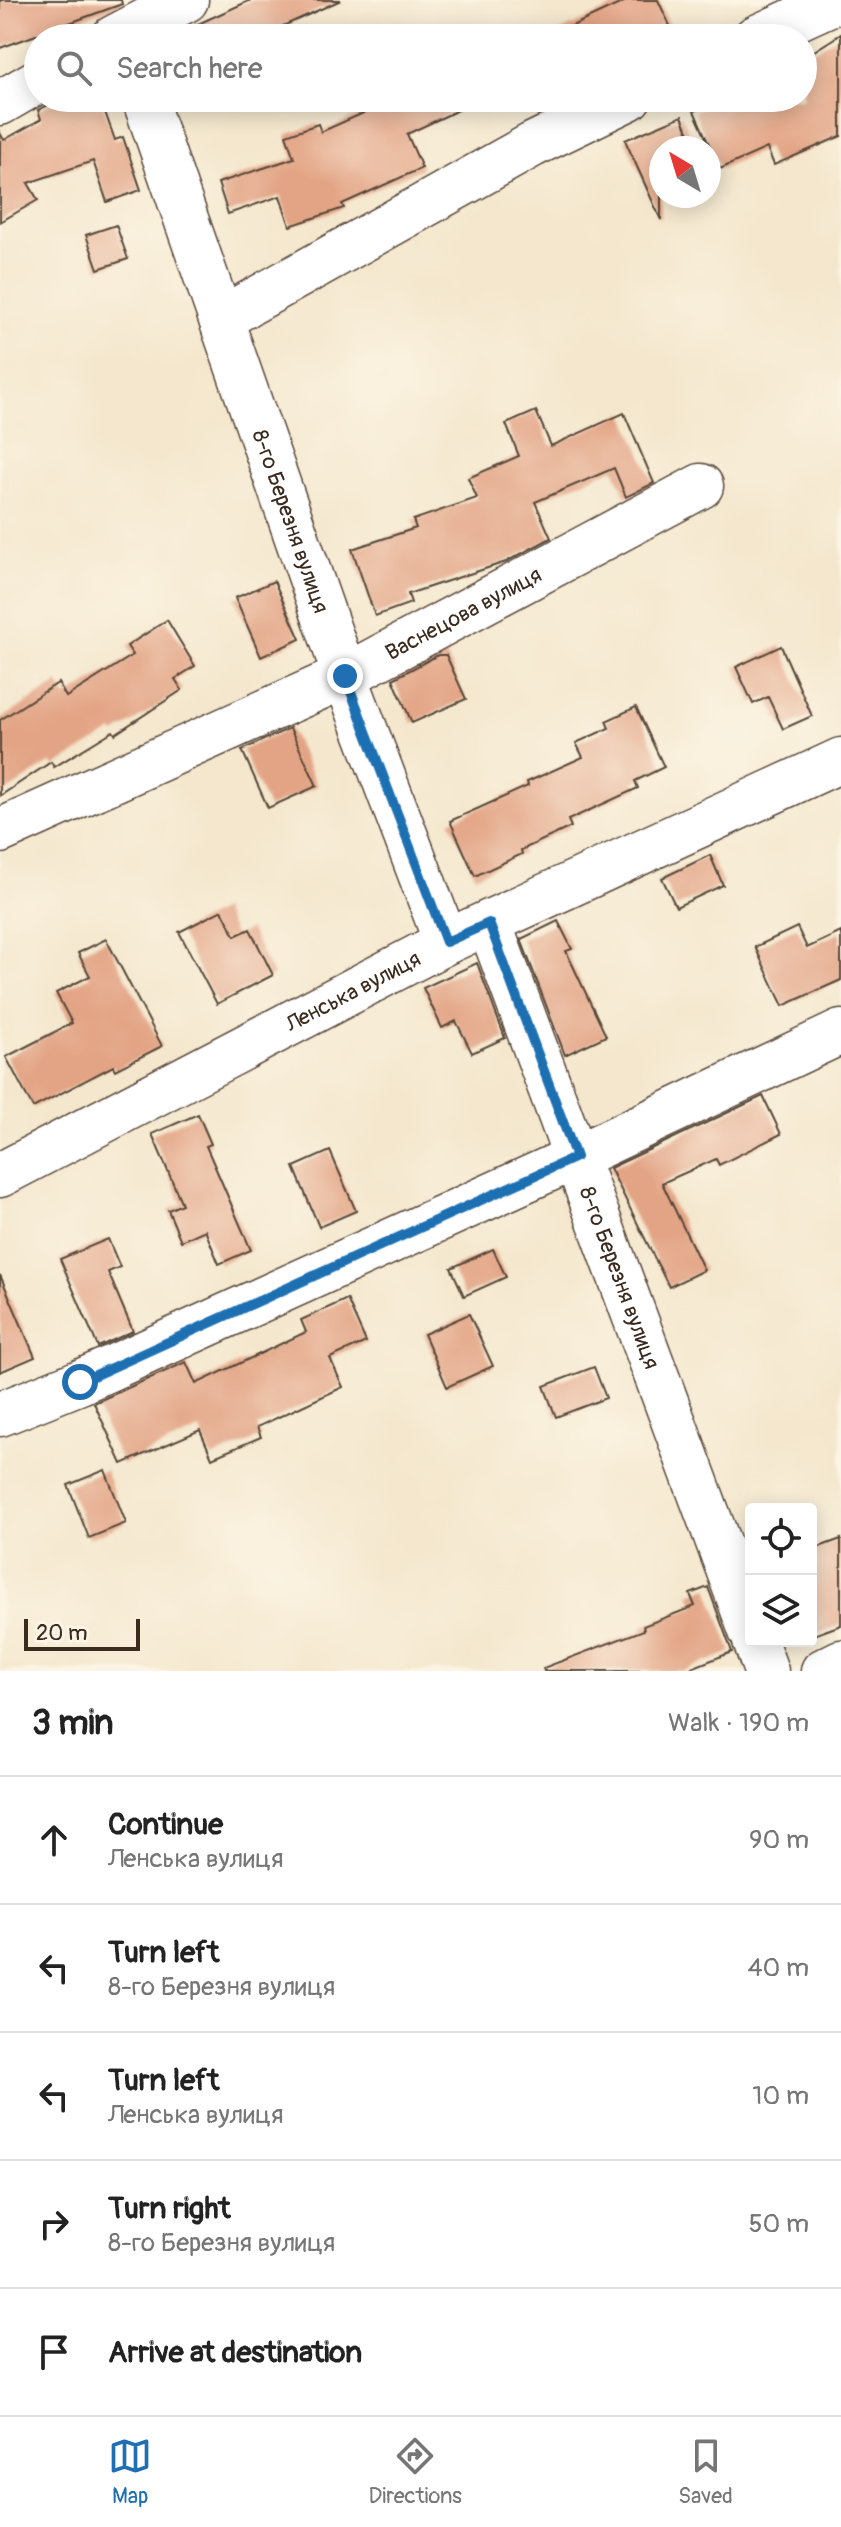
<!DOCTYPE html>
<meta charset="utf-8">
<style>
body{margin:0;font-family:Pangolin,sans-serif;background:#f2f2f2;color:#222}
.controls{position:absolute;right:24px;bottom:24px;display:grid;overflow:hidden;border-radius:8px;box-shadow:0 4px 20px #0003}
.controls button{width:72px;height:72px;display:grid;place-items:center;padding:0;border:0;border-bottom:2px solid #e0e0e0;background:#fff;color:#222;font:40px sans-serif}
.compass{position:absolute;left:649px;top:136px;width:72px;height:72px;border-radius:50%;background:#fff;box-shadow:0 4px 20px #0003;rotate:322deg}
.scale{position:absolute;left:24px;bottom:20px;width:116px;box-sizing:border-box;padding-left:8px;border:4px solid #3b2a1e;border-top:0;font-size:22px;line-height:28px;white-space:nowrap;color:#3b2a1e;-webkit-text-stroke:6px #fcf5e5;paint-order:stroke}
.stop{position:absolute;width:24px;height:24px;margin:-18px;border:6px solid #1f6fb2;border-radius:50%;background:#fff}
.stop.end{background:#1f6fb2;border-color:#fff;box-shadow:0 2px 8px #0008}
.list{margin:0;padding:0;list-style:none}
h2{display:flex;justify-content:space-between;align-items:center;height:104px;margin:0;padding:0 32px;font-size:34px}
h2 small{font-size:26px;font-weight:400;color:#767676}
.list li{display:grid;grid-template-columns:52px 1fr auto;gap:24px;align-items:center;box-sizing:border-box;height:128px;padding:0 32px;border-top:2px solid #e0e0e0}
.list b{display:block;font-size:30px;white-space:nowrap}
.list p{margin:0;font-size:26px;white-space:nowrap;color:#767676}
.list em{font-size:26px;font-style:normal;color:#767676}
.icon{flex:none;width:44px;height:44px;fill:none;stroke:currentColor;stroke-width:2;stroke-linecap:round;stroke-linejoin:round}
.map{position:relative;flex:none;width:841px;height:1671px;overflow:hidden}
.search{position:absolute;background:#fff;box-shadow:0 4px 20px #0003;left:24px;right:24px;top:24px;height:88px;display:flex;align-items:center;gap:20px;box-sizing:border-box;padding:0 28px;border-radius:44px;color:#767676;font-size:30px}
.sheet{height:744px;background:#fff}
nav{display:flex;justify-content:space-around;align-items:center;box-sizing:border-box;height:112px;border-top:2px solid #e0e0e0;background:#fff;font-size:22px;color:#767676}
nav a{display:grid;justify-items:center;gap:4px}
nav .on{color:#1f6fb2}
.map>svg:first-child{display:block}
.building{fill:#e3a485}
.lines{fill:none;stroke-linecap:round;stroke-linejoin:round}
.minor-casing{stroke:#574638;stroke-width:47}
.minor{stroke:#fff;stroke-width:44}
.route{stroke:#1f6fb2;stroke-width:10}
.labels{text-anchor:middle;stroke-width:6;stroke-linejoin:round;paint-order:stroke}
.street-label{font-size:22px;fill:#3b2a1e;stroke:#fcf5e5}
</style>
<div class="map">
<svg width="841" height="1671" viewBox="0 0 841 1671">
<rect width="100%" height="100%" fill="#fcf5e5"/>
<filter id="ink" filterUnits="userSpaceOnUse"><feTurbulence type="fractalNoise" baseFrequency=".0125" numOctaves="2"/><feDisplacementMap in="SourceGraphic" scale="16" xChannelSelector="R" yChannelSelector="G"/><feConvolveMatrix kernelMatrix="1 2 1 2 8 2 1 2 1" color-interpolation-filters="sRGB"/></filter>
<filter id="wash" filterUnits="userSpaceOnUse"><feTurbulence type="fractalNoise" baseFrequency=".006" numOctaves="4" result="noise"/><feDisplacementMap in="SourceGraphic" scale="32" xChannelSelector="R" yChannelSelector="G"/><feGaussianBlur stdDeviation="1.8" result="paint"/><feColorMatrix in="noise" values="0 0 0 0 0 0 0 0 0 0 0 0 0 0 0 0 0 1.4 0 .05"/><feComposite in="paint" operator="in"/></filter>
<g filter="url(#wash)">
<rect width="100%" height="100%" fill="#f4e7cd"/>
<g id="blocks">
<g class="building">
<polygon points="0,0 121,0 122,4 0,48"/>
<polygon points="251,0 341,0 272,31 276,38 167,38"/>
<polygon points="628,0 658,0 671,28 649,38 546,38"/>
<polygon points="841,34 841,136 774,165 767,148 720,169 694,111 723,98 803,98 803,58"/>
<polygon points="62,98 100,98 115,140 123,137 141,190 107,202 93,161 28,183 38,200 0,222 0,133 4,140 41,119 38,110"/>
<polygon points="397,98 484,98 407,134 422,168 342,204 344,208 290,226 280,196 228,214 218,183 294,158 286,135 318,124 321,132"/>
<polygon points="682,116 693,143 681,148 661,148 661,220 625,140"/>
<polygon points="116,225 128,259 98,269 86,235"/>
<polygon points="536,411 551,446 624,413 654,483 626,497 614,468 535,502 551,538 506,562 408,594 411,603 375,616 352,549 416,528 413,520 477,498 468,478 519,456 506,424"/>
<polygon points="274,581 300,639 261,657 235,598"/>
<polygon points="167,620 195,666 175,679 182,690 115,734 113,731 54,767 51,762 0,796 0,720 58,683 66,697 133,655 127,646"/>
<polygon points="781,646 812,716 783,729 768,697 753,704 736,667"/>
<polygon points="438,655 446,655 466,699 412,723 393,679"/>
<polygon points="636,707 664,767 635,781 638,788 568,820 571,827 521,850 522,854 475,876 450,821 528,786 527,782 583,757 576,743 609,728 606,721"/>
<polygon points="290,728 317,786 268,808 242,750"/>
<polygon points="710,855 723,885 676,907 662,878"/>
<polygon points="222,910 235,936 250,929 273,975 217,1004 179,932"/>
<polygon points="558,921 572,949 566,951 606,1036 565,1055 521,939"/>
<polygon points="797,927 807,948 841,932 841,980 783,1006 755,947"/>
<polygon points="106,939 162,1046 115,1070 113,1066 33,1108 6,1057 72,1023 56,993 90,976 78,953"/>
<polygon points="477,963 505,1038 472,1053 456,1021 442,1028 423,988"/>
<polygon points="763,1096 781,1134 719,1165 716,1159 662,1183 704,1270 669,1287 610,1168"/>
<polygon points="198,1114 211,1144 206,1146 251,1250 219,1264 205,1230 181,1241 168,1210 182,1204 152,1134"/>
<polygon points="330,1151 356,1211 319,1227 294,1167"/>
<polygon points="108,1239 120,1267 108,1272 133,1331 98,1347 60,1259"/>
<polygon points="493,1249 506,1277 464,1296 451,1268"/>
<polygon points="0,1275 35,1357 0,1372"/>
<polygon points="347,1299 366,1342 330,1358 343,1387 257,1427 261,1437 212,1458 200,1430 122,1464 94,1403 186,1362 196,1384 306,1332 301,1320"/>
<polygon points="469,1314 493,1366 447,1387 424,1334"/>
<polygon points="594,1367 606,1398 556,1417 544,1386"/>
<polygon points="105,1470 126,1523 89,1538 68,1485"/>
<polygon points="841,1539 841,1625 811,1636 811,1550"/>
<polygon points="708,1587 732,1652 684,1671 544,1671 543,1668 644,1630 643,1626 695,1606 690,1594"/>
</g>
</g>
</g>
<g filter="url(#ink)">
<use href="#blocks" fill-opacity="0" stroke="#574638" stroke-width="2"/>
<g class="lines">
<defs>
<g id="minor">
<polyline points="113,38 186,0"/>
<polyline points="755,38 838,0"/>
<path id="s1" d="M144,98l201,578 101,266"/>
<polyline points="0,103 38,81"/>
<polyline points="221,319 532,145 629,98"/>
<path id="s2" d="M0,831l345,-155 356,-190"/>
<path id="s3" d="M489,923l262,708"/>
<path id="s4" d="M0,1175l446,-233 395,-182"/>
<polyline points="0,1414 80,1382 576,1157 841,1032"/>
<polyline points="755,1641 766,1671"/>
<polyline points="823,1671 841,1662"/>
</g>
</defs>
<use href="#minor" class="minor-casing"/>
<use href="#minor" class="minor"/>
</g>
</g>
<g class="lines" filter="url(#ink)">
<polyline class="route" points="80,1382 576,1157 489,923 446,942 345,676"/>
</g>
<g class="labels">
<g class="street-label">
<text dy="8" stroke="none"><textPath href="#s1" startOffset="448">8-го Березня вулиця</textPath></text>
<text dy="8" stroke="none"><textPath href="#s2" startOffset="512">Васнецова вулиця</textPath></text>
<text dy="8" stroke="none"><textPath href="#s4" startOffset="398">Ленська вулиця</textPath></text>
<text dy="8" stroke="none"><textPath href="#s3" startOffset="378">8-го Березня вулиця</textPath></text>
</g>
</g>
</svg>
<div class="controls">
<button><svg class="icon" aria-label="locate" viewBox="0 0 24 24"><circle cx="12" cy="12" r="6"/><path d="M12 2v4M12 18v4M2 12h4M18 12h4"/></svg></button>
<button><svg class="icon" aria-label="layers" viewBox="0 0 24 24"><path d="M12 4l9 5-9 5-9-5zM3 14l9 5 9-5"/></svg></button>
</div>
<svg class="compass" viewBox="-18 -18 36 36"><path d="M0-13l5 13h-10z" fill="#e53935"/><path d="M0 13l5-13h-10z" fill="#767676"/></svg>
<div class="scale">20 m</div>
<div class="stop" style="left:80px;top:1382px"></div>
<div class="stop end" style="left:345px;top:676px"></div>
<div class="search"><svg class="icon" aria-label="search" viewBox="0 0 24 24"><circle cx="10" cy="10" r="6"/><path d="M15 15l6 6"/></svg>Search here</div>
</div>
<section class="sheet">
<h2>3 min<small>Walk · 190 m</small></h2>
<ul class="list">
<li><svg class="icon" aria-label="ahead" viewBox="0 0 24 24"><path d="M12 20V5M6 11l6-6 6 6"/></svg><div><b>Continue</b><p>Ленська вулиця</p></div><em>90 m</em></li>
<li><svg class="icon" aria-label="left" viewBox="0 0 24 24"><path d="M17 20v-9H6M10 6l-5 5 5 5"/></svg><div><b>Turn left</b><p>8-го Березня вулиця</p></div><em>40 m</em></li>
<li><svg class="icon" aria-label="left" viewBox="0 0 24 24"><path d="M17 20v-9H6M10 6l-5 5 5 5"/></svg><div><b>Turn left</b><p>Ленська вулиця</p></div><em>10 m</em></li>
<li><svg class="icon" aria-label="right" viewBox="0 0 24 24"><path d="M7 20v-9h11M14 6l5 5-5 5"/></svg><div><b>Turn right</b><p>8-го Березня вулиця</p></div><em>50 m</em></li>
<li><svg class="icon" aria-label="arrive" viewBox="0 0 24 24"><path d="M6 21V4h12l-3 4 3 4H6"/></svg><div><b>Arrive at destination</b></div></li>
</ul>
</section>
<nav>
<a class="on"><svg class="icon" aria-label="map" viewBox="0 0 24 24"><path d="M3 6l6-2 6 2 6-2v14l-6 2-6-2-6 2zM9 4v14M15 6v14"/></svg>Map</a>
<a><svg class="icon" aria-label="directions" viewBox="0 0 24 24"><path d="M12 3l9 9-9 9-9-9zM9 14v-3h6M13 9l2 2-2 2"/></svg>Directions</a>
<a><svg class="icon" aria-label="saved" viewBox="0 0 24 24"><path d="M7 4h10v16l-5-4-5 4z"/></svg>Saved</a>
</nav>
